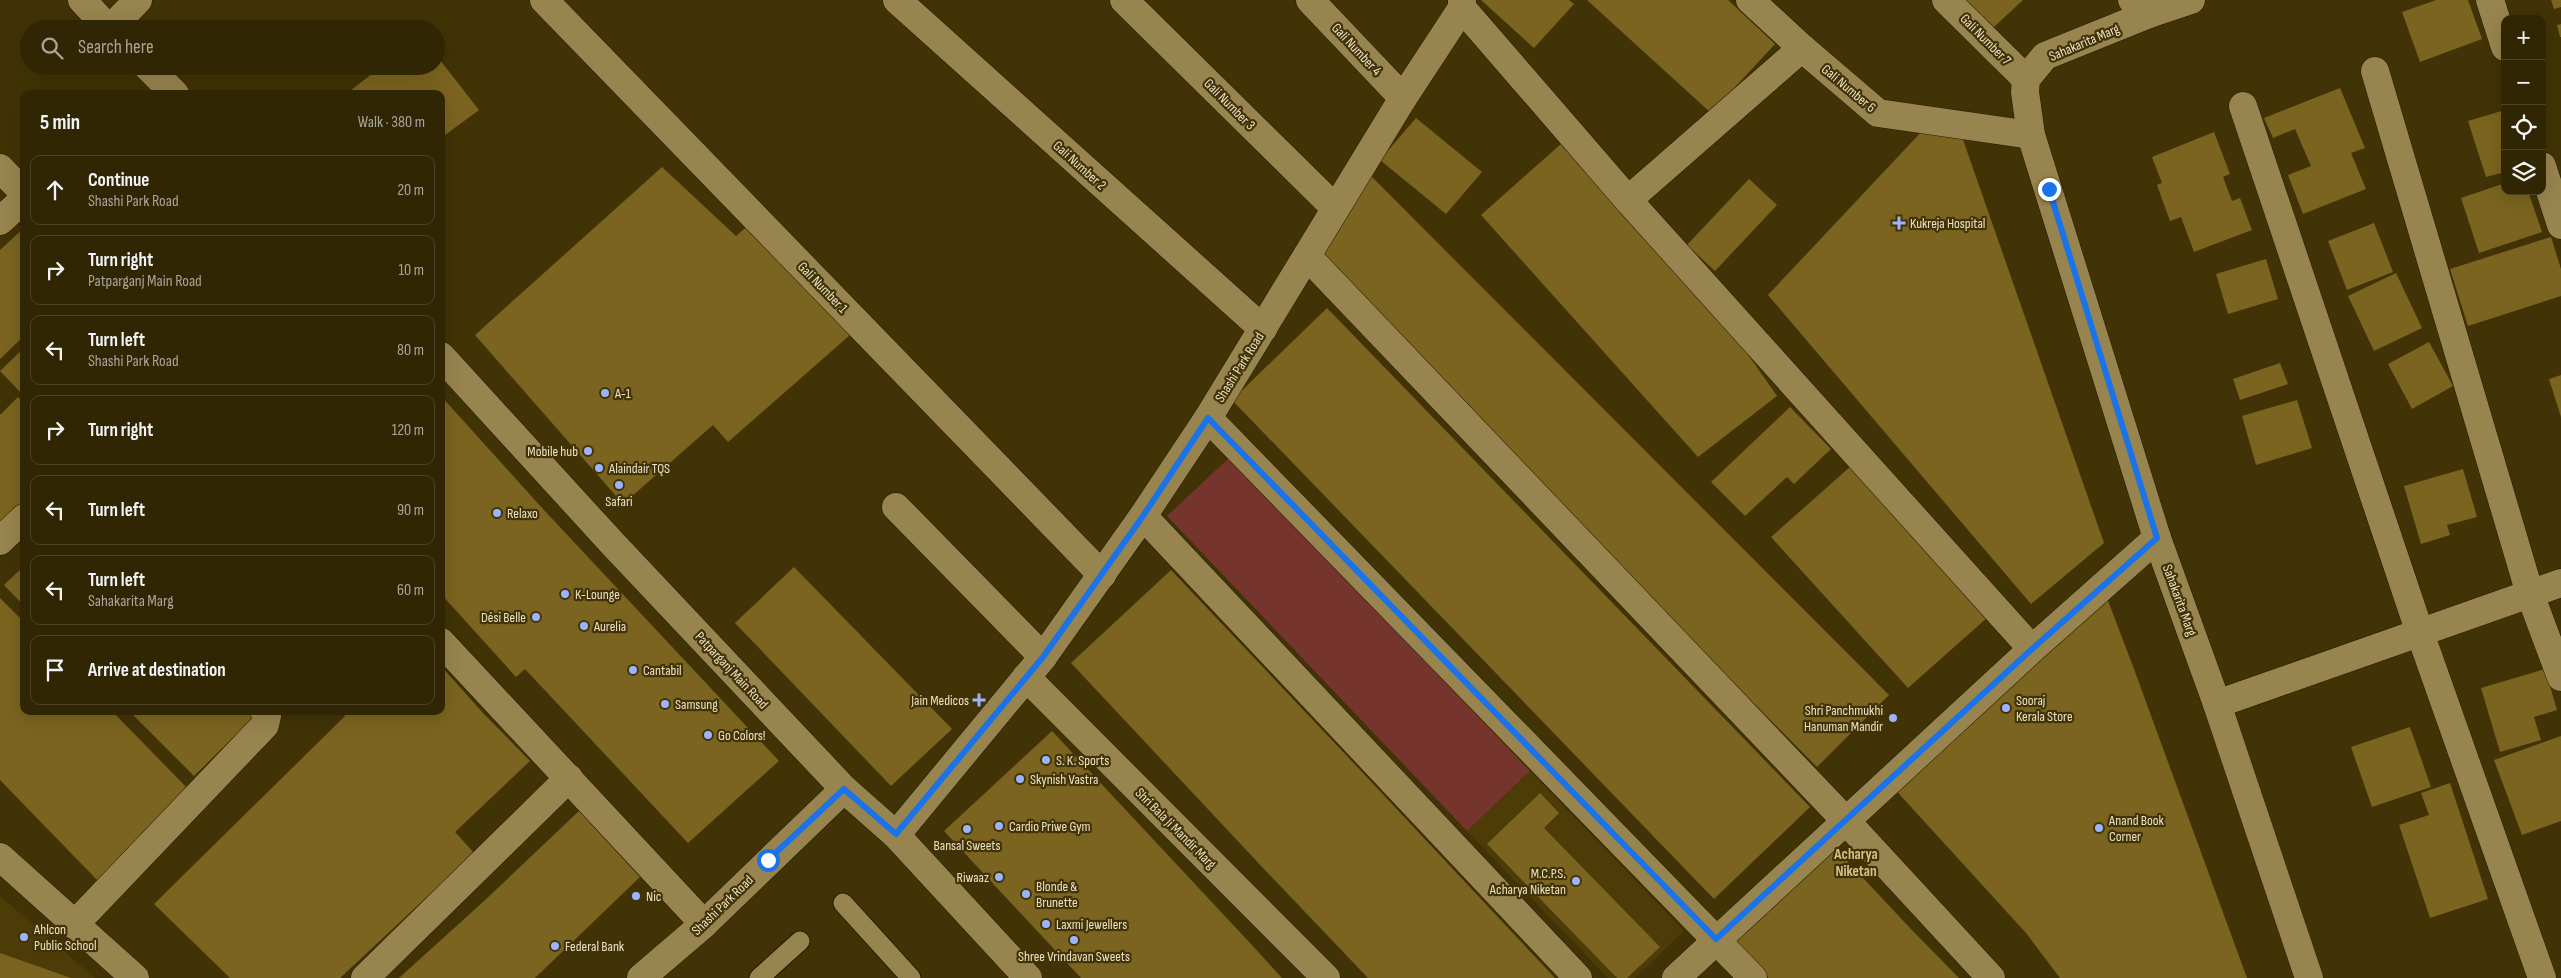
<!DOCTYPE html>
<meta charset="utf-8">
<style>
body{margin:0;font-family:"Sofia Sans Condensed",sans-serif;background:#392e0e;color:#f1f3f6}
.controls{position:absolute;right:15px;top:15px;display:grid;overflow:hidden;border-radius:10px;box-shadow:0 5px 20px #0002}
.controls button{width:45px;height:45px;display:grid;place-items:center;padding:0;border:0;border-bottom:1px solid #4c4326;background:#312604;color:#f1f3f6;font:25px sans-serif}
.stop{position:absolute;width:15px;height:15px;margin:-11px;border:4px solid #1a73e8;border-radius:50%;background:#fff}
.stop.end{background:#1a73e8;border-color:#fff;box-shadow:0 1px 5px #0008}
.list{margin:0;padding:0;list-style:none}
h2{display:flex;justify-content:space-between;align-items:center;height:65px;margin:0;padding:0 20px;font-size:21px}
h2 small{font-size:16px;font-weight:400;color:#a8a59a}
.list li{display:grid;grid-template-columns:32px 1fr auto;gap:15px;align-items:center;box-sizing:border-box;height:70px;margin:0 10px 10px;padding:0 10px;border:1px solid #4c4326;border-radius:10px}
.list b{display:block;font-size:19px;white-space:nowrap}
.list p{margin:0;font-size:16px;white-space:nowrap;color:#a8a59a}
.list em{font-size:16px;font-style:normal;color:#a8a59a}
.icon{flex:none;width:28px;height:28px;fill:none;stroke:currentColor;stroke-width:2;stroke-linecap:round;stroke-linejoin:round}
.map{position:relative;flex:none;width:2561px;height:978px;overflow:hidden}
.search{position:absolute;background:#312604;box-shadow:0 5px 20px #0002;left:20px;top:20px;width:425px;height:55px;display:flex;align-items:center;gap:12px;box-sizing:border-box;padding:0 18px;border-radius:28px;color:#a8a59a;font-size:19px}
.panel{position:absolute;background:#312604;box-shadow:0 5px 20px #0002;left:20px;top:90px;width:425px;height:625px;border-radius:10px}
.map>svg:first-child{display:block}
.built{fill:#4d3c08}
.green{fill:#75352c}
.building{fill:#7b641f}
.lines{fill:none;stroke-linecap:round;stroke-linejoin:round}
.service-casing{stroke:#241b00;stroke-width:21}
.minor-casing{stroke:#241b00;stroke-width:29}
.tertiary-casing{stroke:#241b00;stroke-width:29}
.service{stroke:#98844e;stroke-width:19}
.minor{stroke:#98844e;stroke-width:28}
.tertiary{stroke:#98844e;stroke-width:28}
.route{stroke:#1a73e8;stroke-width:6}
.poi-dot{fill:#9cb4fd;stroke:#413306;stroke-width:2}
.labels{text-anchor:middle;stroke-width:4.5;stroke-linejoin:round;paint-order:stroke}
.street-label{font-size:14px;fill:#ece1c5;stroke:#413306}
.poi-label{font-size:14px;fill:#ece1c5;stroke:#413306;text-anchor:start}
.neighbourhood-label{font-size:15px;font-weight:bold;fill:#d6c189;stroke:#413306}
</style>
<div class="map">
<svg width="2561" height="978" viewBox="0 0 2561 978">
<rect width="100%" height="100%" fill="#413306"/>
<g class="built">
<polygon points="1530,771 1684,931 1635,978 1608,978 1467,831"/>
<polygon points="0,896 95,978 0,978"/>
</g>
<polygon class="green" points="1230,457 1530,771 1467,831 1167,516"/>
<g class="building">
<polygon points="1481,0 1569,0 1574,4 1534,48"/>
<polygon points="1587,0 1728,0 1775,44 1711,113"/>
<polygon points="1966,0 2023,0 1994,27"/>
<polygon points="2436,0 2468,0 2482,39 2420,62 2402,12"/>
<polygon points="2551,0 2561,0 2561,7 2554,9"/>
<polygon points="2561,24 2561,37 2560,37 2557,25"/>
<polygon points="436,55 479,110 441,138 441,94 346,94 382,66 436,66"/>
<polygon points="2340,88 2365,148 2351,153 2366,189 2303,214 2288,175 2311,166 2295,129 2273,138 2264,118"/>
<polygon points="2505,110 2505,172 2486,177 2468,121"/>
<polygon points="1416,118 1482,172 1446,214 1380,160"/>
<polygon points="1924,129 1961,134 2104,543 2031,604 1768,295"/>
<polygon points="2214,132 2230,174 2223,177 2232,201 2240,198 2252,230 2194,252 2181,217 2170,221 2157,185 2162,183 2152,157"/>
<polygon points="1561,144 1740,343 1777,396 1698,457 1481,215"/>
<polygon points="662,167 736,236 751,223 850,335 728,442 713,425 623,504 475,335"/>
<polygon points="1369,174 1889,695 1817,767 1313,259"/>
<polygon points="1749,179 1777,205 1715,271 1687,245"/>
<polygon points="2505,183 2505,191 2528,191 2542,232 2479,253 2461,198"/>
<polygon points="2374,223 2393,272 2347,290 2328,241"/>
<polygon points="24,228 24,336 0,359 0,250"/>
<polygon points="2551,237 2561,269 2561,296 2468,326 2450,269"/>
<polygon points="2266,259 2278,299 2228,314 2216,274"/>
<polygon points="2396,273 2422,328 2374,351 2348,296"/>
<polygon points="1327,308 1810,807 1714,899 1232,400"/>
<polygon points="2429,342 2453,386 2412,409 2388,364"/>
<polygon points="24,348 24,396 0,371"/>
<polygon points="2280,363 2288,384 2240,400 2233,379"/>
<polygon points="2561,375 2561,417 2549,379"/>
<polygon points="441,396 543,509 779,761 688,843 525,669 516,677 441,594"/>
<polygon points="18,397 24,402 24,502 0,525 0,415"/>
<polygon points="2297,400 2312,448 2256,465 2242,416"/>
<polygon points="1790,407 1831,449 1794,484 1787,477 1745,516 1711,482"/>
<polygon points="1851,466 1988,617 1908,688 1771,537"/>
<polygon points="2463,469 2477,517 2447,525 2450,535 2421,544 2404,486"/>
<polygon points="24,566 24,606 4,585"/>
<polygon points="794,567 952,729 891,786 735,623"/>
<polygon points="1171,570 1346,755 1555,978 1368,978 1264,869 1071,663"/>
<polygon points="2104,590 2134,669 2247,978 2060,978 2026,933 1891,785"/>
<polygon points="0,598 24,622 24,711 112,711 192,793 100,883 0,780"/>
<polygon points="441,666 483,713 530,761 455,832 474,853 340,978 230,978 154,904 345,716 341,711 441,711"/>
<polygon points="2545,669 2557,710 2534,717 2541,740 2500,752 2481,688"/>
<polygon points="129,711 250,711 255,716 194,776"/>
<polygon points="2410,727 2431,787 2372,807 2351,747"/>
<polygon points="1052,731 1250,943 1282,978 1081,978 944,831"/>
<polygon points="2561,736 2561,821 2522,835 2494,760"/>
<polygon points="2450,783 2488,899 2430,918 2399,825 2429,815 2421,793"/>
<polygon points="1540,793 1559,813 1544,828 1660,947 1627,978 1617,978 1487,844"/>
<polygon points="579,811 640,877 535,978 399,978 483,902"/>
<polygon points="1833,846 1910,928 1959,978 1768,978 1733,941"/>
<polygon points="0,953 71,978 0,978"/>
</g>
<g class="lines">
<defs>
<g id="service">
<polyline points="843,903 911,978"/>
<polyline points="759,978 800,941"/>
</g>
<g id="minor">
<polyline points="544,0 1102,575"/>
<polyline points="897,0 1263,329"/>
<polyline points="1124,0 1335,208"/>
<polyline points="1310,0 1403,98"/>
<polyline points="1750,0 1802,48 1878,113 2031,135"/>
<polyline points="1946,0 2026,79"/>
<polyline points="2132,0 2149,14"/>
<polyline points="2490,0 2505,47"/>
<polyline points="1462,8 1628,200"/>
<polyline points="110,29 138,0"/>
<polyline points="1802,48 1628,200 2032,649"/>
<polyline points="2375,71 2530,594 2561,677"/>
<polyline points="2243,106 2420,633 2542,978"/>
<polyline points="2542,166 2561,225"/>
<polyline points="0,168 24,193"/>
<polyline points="0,221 24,199"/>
<polyline points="1307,256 1846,821 1991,978"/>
<polyline points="1208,418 1753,978"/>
<polyline points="896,507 1043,657"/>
<polyline points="1143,516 1578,978"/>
<polyline points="0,541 24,518"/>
<polyline points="441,642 704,924"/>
<polyline points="1026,677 1326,978"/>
<polyline points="2217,704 2561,583"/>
<polyline points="896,835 1043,657 1143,516 1208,418 1403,98 1462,8 1462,0"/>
<polyline points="0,857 135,978"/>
<polyline points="74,925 265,725 267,716 264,711"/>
<polyline points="365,978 569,778"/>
<polyline points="641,978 704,924 844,789"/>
<polyline points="1676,978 2032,649 2157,538"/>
</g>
<g id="tertiary">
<polyline points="82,0 109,29"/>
<polyline points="2191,0 2149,14 2045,56 2026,79 2025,92 2031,135 2157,538 2217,704 2309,978"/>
<polyline points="147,66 175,94"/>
<polyline points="441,356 612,543 844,789 896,835 1028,978"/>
</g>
</defs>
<use href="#service" class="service-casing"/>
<use href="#minor" class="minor-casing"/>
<use href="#tertiary" class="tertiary-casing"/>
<use href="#service" class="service"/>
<use href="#minor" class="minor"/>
<use href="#tertiary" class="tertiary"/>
</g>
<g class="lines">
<polyline class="route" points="768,860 844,789 896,834 1043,657 1143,516 1208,418 1716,939 2032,649 2157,538 2049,189"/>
</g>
<g class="poi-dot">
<path d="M1896.5 215.5h5v5h5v5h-5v5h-5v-5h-5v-5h5z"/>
<circle cx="605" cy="393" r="5"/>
<circle cx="588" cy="451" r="5"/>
<circle cx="599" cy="468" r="5"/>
<circle cx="619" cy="485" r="5"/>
<circle cx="497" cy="513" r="5"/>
<circle cx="565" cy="594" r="5"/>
<circle cx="536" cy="617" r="5"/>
<circle cx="584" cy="626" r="5"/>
<circle cx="633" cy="670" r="5"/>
<path d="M976.5 692.5h5v5h5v5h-5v5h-5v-5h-5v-5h5z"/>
<circle cx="665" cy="704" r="5"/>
<circle cx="2006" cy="708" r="5"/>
<circle cx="1893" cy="718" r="5"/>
<circle cx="708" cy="735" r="5"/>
<circle cx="1046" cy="760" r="5"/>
<circle cx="1020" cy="779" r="5"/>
<circle cx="999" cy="826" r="5"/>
<circle cx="2099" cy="828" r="5"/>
<circle cx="967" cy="829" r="5"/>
<circle cx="999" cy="877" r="5"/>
<circle cx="1576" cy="881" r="5"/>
<circle cx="1026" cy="894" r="5"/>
<circle cx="636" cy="896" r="5"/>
<circle cx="1046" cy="924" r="5"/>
<circle cx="24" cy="937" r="5"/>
<circle cx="1074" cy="940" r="5"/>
<circle cx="555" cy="946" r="5"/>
</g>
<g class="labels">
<g class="street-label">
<text transform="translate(1986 39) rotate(45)" y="5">Gali Number 7</text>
<text transform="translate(2084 42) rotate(-23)" y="5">Sahakarita Marg</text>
<text transform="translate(1357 49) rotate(47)" y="5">Gali Number 4</text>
<text transform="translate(1849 88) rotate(40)" y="5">Gali Number 6</text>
<text transform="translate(1230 104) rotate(45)" y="5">Gali Number 3</text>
<text transform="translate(1080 165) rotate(42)" y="5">Gali Number 2</text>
<text transform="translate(823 287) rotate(46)" y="5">Gali Number 1</text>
<text transform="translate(1239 367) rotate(-58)" y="5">Shashi Park Road</text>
<text transform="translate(2180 600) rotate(70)" y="5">Sahakarita Marg</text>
<text transform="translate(732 670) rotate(47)" y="5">Patparganj Main Road</text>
<text transform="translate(1176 828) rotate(45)" y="5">Shri Bala Ji Mandir Marg</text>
<text transform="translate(722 905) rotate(-44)" y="5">Shashi Park Road</text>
</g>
<g class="poi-label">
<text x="1910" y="228">Kukreja Hospital</text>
<text x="615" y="398">A-1</text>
<text x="578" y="456" text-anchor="end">Mobile hub</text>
<text x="609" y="473">Alaindair TQS</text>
<text x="619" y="506" text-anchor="middle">Safari</text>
<text x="507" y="518">Relaxo</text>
<text x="575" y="599">K-Lounge</text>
<text x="526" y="622" text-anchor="end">Dési Belle</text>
<text x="594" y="631">Aurelia</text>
<text x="643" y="675">Cantabil</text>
<text x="969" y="705" text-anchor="end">Jain Medicos</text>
<text x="2016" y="705">Sooraj<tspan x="2016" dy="16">Kerala Store</tspan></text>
<text x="675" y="709">Samsung</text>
<text x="1883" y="715" text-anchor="end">Shri Panchmukhi<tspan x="1883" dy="16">Hanuman Mandir</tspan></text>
<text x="718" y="740">Go Colors!</text>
<text x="1056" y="765">S. K. Sports</text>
<text x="1030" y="784">Skynish Vastra</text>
<text x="2109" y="825">Anand Book<tspan x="2109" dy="16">Corner</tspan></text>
<text x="1009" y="831">Cardio Priwe Gym</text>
<text x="967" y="850" text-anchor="middle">Bansal Sweets</text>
<text x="1566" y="878" text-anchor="end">M.C.P.S.<tspan x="1566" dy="16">Acharya Niketan</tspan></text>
<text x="989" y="882" text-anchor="end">Riwaaz</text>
<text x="1036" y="891">Blonde &amp;<tspan x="1036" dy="16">Brunette</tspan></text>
<text x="646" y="901">Nic</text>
<text x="1056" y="929">Laxmi Jewellers</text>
<text x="34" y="934">Ahlcon<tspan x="34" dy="16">Public School</tspan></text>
<text x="565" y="951">Federal Bank</text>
<text x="1074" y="961" text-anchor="middle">Shree Vrindavan Sweets</text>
</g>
<g class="neighbourhood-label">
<text x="1856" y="859">Acharya<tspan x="1856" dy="17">Niketan</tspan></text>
</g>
</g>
</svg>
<div class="controls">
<button>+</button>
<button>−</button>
<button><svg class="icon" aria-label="locate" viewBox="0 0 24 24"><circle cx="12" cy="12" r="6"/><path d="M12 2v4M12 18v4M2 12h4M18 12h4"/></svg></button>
<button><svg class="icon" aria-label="layers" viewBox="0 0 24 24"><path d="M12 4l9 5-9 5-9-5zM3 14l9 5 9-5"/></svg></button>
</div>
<div class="stop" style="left:768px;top:860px"></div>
<div class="stop end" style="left:2049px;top:189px"></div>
<div class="search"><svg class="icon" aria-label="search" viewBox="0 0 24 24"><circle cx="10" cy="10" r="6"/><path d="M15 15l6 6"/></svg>Search here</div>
<section class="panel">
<h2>5 min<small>Walk · 380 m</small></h2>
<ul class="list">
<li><svg class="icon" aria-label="ahead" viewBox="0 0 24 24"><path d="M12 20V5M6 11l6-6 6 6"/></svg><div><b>Continue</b><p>Shashi Park Road</p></div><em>20 m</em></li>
<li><svg class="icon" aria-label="right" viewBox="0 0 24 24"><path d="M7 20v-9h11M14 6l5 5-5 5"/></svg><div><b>Turn right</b><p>Patparganj Main Road</p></div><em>10 m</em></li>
<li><svg class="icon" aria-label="left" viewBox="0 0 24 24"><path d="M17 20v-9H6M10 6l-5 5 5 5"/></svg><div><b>Turn left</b><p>Shashi Park Road</p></div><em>80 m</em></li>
<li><svg class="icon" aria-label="right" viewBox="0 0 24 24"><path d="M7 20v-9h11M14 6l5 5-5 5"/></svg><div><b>Turn right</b></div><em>120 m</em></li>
<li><svg class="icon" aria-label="left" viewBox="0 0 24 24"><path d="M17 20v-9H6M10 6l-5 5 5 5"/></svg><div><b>Turn left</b></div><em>90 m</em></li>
<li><svg class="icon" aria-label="left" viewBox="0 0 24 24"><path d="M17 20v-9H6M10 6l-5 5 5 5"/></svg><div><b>Turn left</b><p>Sahakarita Marg</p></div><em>60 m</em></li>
<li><svg class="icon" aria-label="arrive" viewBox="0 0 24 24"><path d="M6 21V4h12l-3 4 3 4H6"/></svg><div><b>Arrive at destination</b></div></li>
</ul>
</section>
</div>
